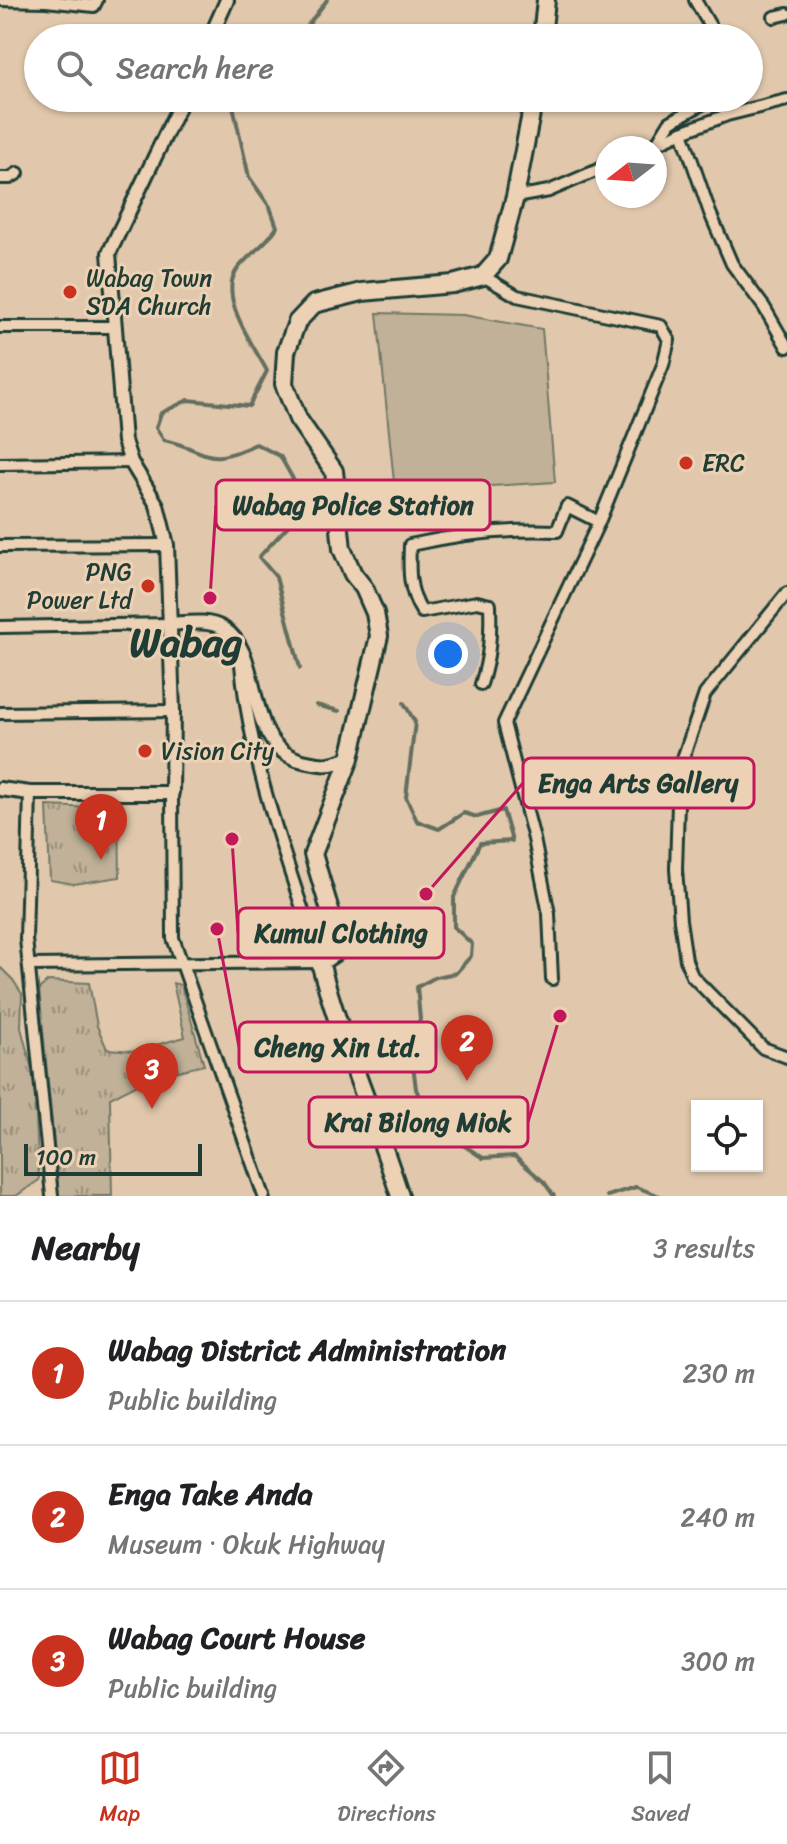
<!DOCTYPE html>
<meta charset="utf-8">
<style>
body{margin:0;font-family:Sriracha,sans-serif;background:#f6f6f6;color:#202124}
.controls{position:absolute;right:24px;bottom:24px;display:grid;overflow:hidden;border-radius:0px;box-shadow:0 2px 6px #0004}
.controls button{width:72px;height:72px;display:grid;place-items:center;padding:0;border:0;border-bottom:2px solid #e0e0e0;background:#fff;color:#202124;font:40px sans-serif}
.compass{position:absolute;left:595px;top:136px;width:72px;height:72px;border-radius:50%;background:#fff;box-shadow:0 2px 6px #0004;rotate:253deg}
.scale{position:absolute;left:24px;bottom:20px;width:178px;box-sizing:border-box;padding-left:8px;border:4px solid #1f3d34;border-top:0;font-size:22px;line-height:28px;white-space:nowrap;color:#1f3d34;-webkit-text-stroke:6px #edd1b4;paint-order:stroke}
.you{position:absolute;left:448px;top:654px;width:28px;height:28px;margin:-20px;border:6px solid #fff;border-radius:50%;background:#1a73e8;box-shadow:0 0 0 12px #1a73e833}
.badge{display:grid;place-items:center;width:52px;height:52px;border-radius:50%;background:#c8321e;color:#fff;font-size:26px;font-weight:700}
.pin{position:absolute;translate:-50% -66px;filter:drop-shadow(0 2px 4px #0008)}
.pin::after{content:'';position:absolute;top:42px;width:28px;height:24px;background:inherit;clip-path:polygon(0 0,100% 0,50% 100%)}
.list{margin:0;padding:0;list-style:none}
h2{display:flex;justify-content:space-between;align-items:center;height:104px;margin:0;padding:0 32px;font-size:34px}
h2 small{font-size:26px;font-weight:400;color:#757577}
.list li{display:grid;grid-template-columns:52px 1fr auto;gap:24px;align-items:center;box-sizing:border-box;height:144px;padding:0 32px;border-top:2px solid #e0e0e0}
.list b{display:block;font-size:30px;white-space:nowrap}
.list p{margin:0;font-size:26px;white-space:nowrap;color:#757577}
.list em{font-size:26px;font-style:normal;color:#757577}
.icon{flex:none;width:44px;height:44px;fill:none;stroke:currentColor;stroke-width:2;stroke-linecap:round;stroke-linejoin:round}
.map{position:relative;flex:none;width:787px;height:1196px;overflow:hidden}
.search{position:absolute;background:#fff;box-shadow:0 2px 6px #0004;left:24px;right:24px;top:24px;height:88px;display:flex;align-items:center;gap:20px;box-sizing:border-box;padding:0 28px;border-radius:44px;color:#757577;font-size:30px}
.sheet{height:536px;background:#fff}
nav{display:flex;justify-content:space-around;align-items:center;box-sizing:border-box;height:112px;border-top:2px solid #e0e0e0;background:#fff;font-size:22px;color:#757577}
nav a{display:grid;justify-items:center;gap:4px}
nav .on{color:#c8321e}
.map>svg:first-child{display:block}
.grass{fill:url(#grass-tufts);stroke:#707766;stroke-width:2}
.pitch{fill:#c0b198;stroke:#707766;stroke-width:2}
.lines{fill:none;stroke-linecap:round;stroke-linejoin:round}
.stream{stroke:#636e5f;stroke-width:4}
.minor-casing{stroke:#1f3d34;stroke-width:16}
.tertiary-casing{stroke:#1f3d34;stroke-width:18}
.primary-casing{stroke:#1f3d34;stroke-width:22}
.minor{stroke:#edd1b4;stroke-width:10}
.tertiary{stroke:#edd1b4;stroke-width:12}
.primary{stroke:#edd1b4;stroke-width:16}
.poi-dot{fill:#c8321e;stroke:#edd1b4;stroke-width:3}
.labels{text-anchor:middle;stroke-width:6;stroke-linejoin:round;paint-order:stroke}
.poi-label{font-size:24px;fill:#1f3d34;stroke:#edd1b4;text-anchor:start}
.town-label{font-size:40px;font-weight:bold;fill:#1f3d34;stroke:#edd1b4}
.leader{fill:none;stroke:#c2185b;stroke-width:3}
.callout-dot{fill:#c2185b;stroke:#edd1b4;stroke-width:3}
.callout{fill:#edd1b4;stroke:#c2185b;stroke-width:3}
.callout-label{font-size:26px;text-anchor:middle;font-weight:bold;fill:#1f3d34}
</style>
<div class="map">
<svg width="787" height="1196" viewBox="0 0 787 1196">
<defs>
<pattern id="grass-tufts" width="24" height="20" patternUnits="userSpaceOnUse" patternTransform="scale(2)"><rect width="24" height="20" fill="#c0b198"/><path d="M3 7l-1-3M5 7V3M7 7l1-3M15 17l-1-3M17 17v-4M19 17l1-3" fill="none" stroke="#9b917d"/></pattern>
</defs>
<rect width="100%" height="100%" fill="#e1c8ac"/>
<filter id="ink" filterUnits="userSpaceOnUse"><feTurbulence type="fractalNoise" baseFrequency=".0125" numOctaves="2"/><feDisplacementMap in="SourceGraphic" scale="16" xChannelSelector="R" yChannelSelector="G"/><feConvolveMatrix kernelMatrix="1 2 1 2 8 2 1 2 1" color-interpolation-filters="sRGB"/></filter>
<g filter="url(#ink)">
<g class="grass">
<polygon points="47,806 119,809 120,877 74,884 50,880"/>
<polygon points="0,967 13,980 22,994 21,1028 34,1077 39,1180 16,1196 0,1196"/>
<polygon points="48,981 89,983 97,1026 107,1049 134,1051 185,1037 173,983 181,985 204,1065 149,1078 110,1098 112,1196 59,1196 39,989"/>
</g>
<polygon class="pitch" points="377,313 463,315 542,329 555,482 395,492"/>
<g class="lines">
<g class="stream">
<polyline points="304,38 308,25 327,0"/>
<path d="M236,98l-3,8 16,71 21,30 7,20c-11,19 -34,31 -42,46 -15,27 19,73 32,98l-18,35 -61,-6 -27,13 -5,15 8,12c47,11 41,28 92,4l24,12 13,23 3,31 -9,17 -28,30 17,20 24,91"/>
<polyline points="404,703 415,722 406,797 417,821 439,829 464,813 477,817 503,810 512,841 480,843 454,897 454,927 472,944 471,956 456,973 436,977 417,987 420,1019 411,1049 416,1089 429,1118 454,1139 483,1158 514,1156 544,1182 554,1196"/>
<polyline points="316,705 339,711"/>
<polyline points="607,1196 636,1187 660,1196"/>
</g>
<defs>
<g id="minor">
<polyline points="0,0 46,1 94,6 97,0"/>
<polyline points="695,0 717,38"/>
<polyline points="774,17 787,14"/>
<polyline points="682,132 710,213 732,264 764,307 787,347"/>
<polyline points="657,143 670,122 713,98"/>
<polyline points="648,148 682,132 727,115 787,100"/>
<polyline points="0,178 10,178 18,173"/>
<polyline points="515,197 549,191 607,166"/>
<polyline points="483,276 517,296 661,326 669,340 663,365 599,522 504,723 534,839 549,914 552,979"/>
<polyline points="0,327 113,327"/>
<polyline points="0,464 131,462"/>
<polyline points="0,546 167,545"/>
<polyline points="787,593 705,694 679,770 676,869 680,920 686,960 692,976 763,1048 787,1057"/>
<polyline points="0,627 170,624"/>
<path d="M481,684c9,-27 10,-51 9,-79l-13,-3 -55,10c-14,-21 -13,-44 -12,-67 49,-11 97,-16 147,-14l10,-25 32,16"/>
<polyline points="0,713 173,711"/>
<polyline points="30,793 26,939 52,1196"/>
<polyline points="172,793 173,938 264,1196"/>
<path d="M29,965l291,-3c-32,-98 -74,-208 -80,-311"/>
</g>
<g id="tertiary">
<polyline points="210,38 227,0"/>
<path d="M170,624c18,-1 38,-5 54,5 42,27 17,117 79,132 23,5 25,5 47,-3"/>
<polyline points="0,789 30,793 172,793 173,711 167,545 157,505 131,462 124,441 109,253 183,98"/>
</g>
<g id="primary">
<polyline points="542,38 546,0"/>
<path d="M400,1196c-25,-79 -59,-154 -80,-234l15,-10 2,-18 -24,-80 37,-96 29,-122 -4,-23 -11,-25 -11,-14 -11,-25 -8,-78 -36,-52 -14,-35 2,-32 11,-30 17,-18 48,-12 91,-8 30,-8 15,-17 17,-62 19,-99"/>
</g>
</defs>
<use href="#minor" class="minor-casing"/>
<use href="#tertiary" class="tertiary-casing"/>
<use href="#primary" class="primary-casing"/>
<use href="#minor" class="minor"/>
<use href="#tertiary" class="tertiary"/>
<use href="#primary" class="primary"/>
</g>
</g>
<g class="poi-dot">
<circle cx="70" cy="292" r="8"/>
<circle cx="686" cy="463" r="8"/>
<circle cx="148" cy="586" r="8"/>
<circle cx="145" cy="751" r="8"/>
</g>
<g class="labels">
<g class="poi-label">
<text x="86" y="286">Wabag Town<tspan x="86" dy="28">SDA Church</tspan></text>
<text x="702" y="471">ERC</text>
<text x="132" y="580" text-anchor="end">PNG<tspan x="132" dy="28">Power Ltd</tspan></text>
<text x="161" y="759">Vision City</text>
</g>
<g class="town-label">
<text x="186" y="656">Wabag</text>
</g>
</g>
<path class="leader" d="M210 598L216 505M426 894L523 783M232 839L238 933M217 929L239 1047M560 1016L528 1122"/>
<g class="callout-dot">
<circle cx="210" cy="598" r="8"/>
<circle cx="426" cy="894" r="8"/>
<circle cx="232" cy="839" r="8"/>
<circle cx="217" cy="929" r="8"/>
<circle cx="560" cy="1016" r="8"/>
</g>
<g class="callout">
<rect x="216" y="480" width="274" height="50" rx="8"/>
<rect x="523" y="758" width="231" height="50" rx="8"/>
<rect x="238" y="908" width="206" height="50" rx="8"/>
<rect x="239" y="1022" width="197" height="50" rx="8"/>
<rect x="309" y="1097" width="219" height="50" rx="8"/>
</g>
<g class="callout-label">
<text x="353" y="514">Wabag Police Station</text>
<text x="638" y="792">Enga Arts Gallery</text>
<text x="341" y="942">Kumul Clothing</text>
<text x="338" y="1056">Cheng Xin Ltd.</text>
<text x="418" y="1131">Krai Bilong Miok</text>
</g>
</svg>
<div class="controls">
<button><svg class="icon" aria-label="locate" viewBox="0 0 24 24"><circle cx="12" cy="12" r="6"/><path d="M12 2v4M12 18v4M2 12h4M18 12h4"/></svg></button>
</div>
<svg class="compass" viewBox="-18 -18 36 36"><path d="M0-13l5 13h-10z" fill="#e53935"/><path d="M0 13l5-13h-10z" fill="#757577"/></svg>
<div class="scale">100 m</div>
<div class="you"></div>
<div class="pin badge" style="left:101px;top:860px">1</div>
<div class="pin badge" style="left:467px;top:1081px">2</div>
<div class="pin badge" style="left:152px;top:1109px">3</div>
<div class="search"><svg class="icon" aria-label="search" viewBox="0 0 24 24"><circle cx="10" cy="10" r="6"/><path d="M15 15l6 6"/></svg>Search here</div>
</div>
<section class="sheet">
<h2>Nearby<small>3 results</small></h2>
<ul class="list">
<li><span class="badge">1</span><div><b>Wabag District Administration</b><p>Public building</p></div><em>230 m</em></li>
<li><span class="badge">2</span><div><b>Enga Take Anda</b><p>Museum · Okuk Highway</p></div><em>240 m</em></li>
<li><span class="badge">3</span><div><b>Wabag Court House</b><p>Public building</p></div><em>300 m</em></li>
</ul>
</section>
<nav>
<a class="on"><svg class="icon" aria-label="map" viewBox="0 0 24 24"><path d="M3 6l6-2 6 2 6-2v14l-6 2-6-2-6 2zM9 4v14M15 6v14"/></svg>Map</a>
<a><svg class="icon" aria-label="directions" viewBox="0 0 24 24"><path d="M12 3l9 9-9 9-9-9zM9 14v-3h6M13 9l2 2-2 2"/></svg>Directions</a>
<a><svg class="icon" aria-label="saved" viewBox="0 0 24 24"><path d="M7 4h10v16l-5-4-5 4z"/></svg>Saved</a>
</nav>
